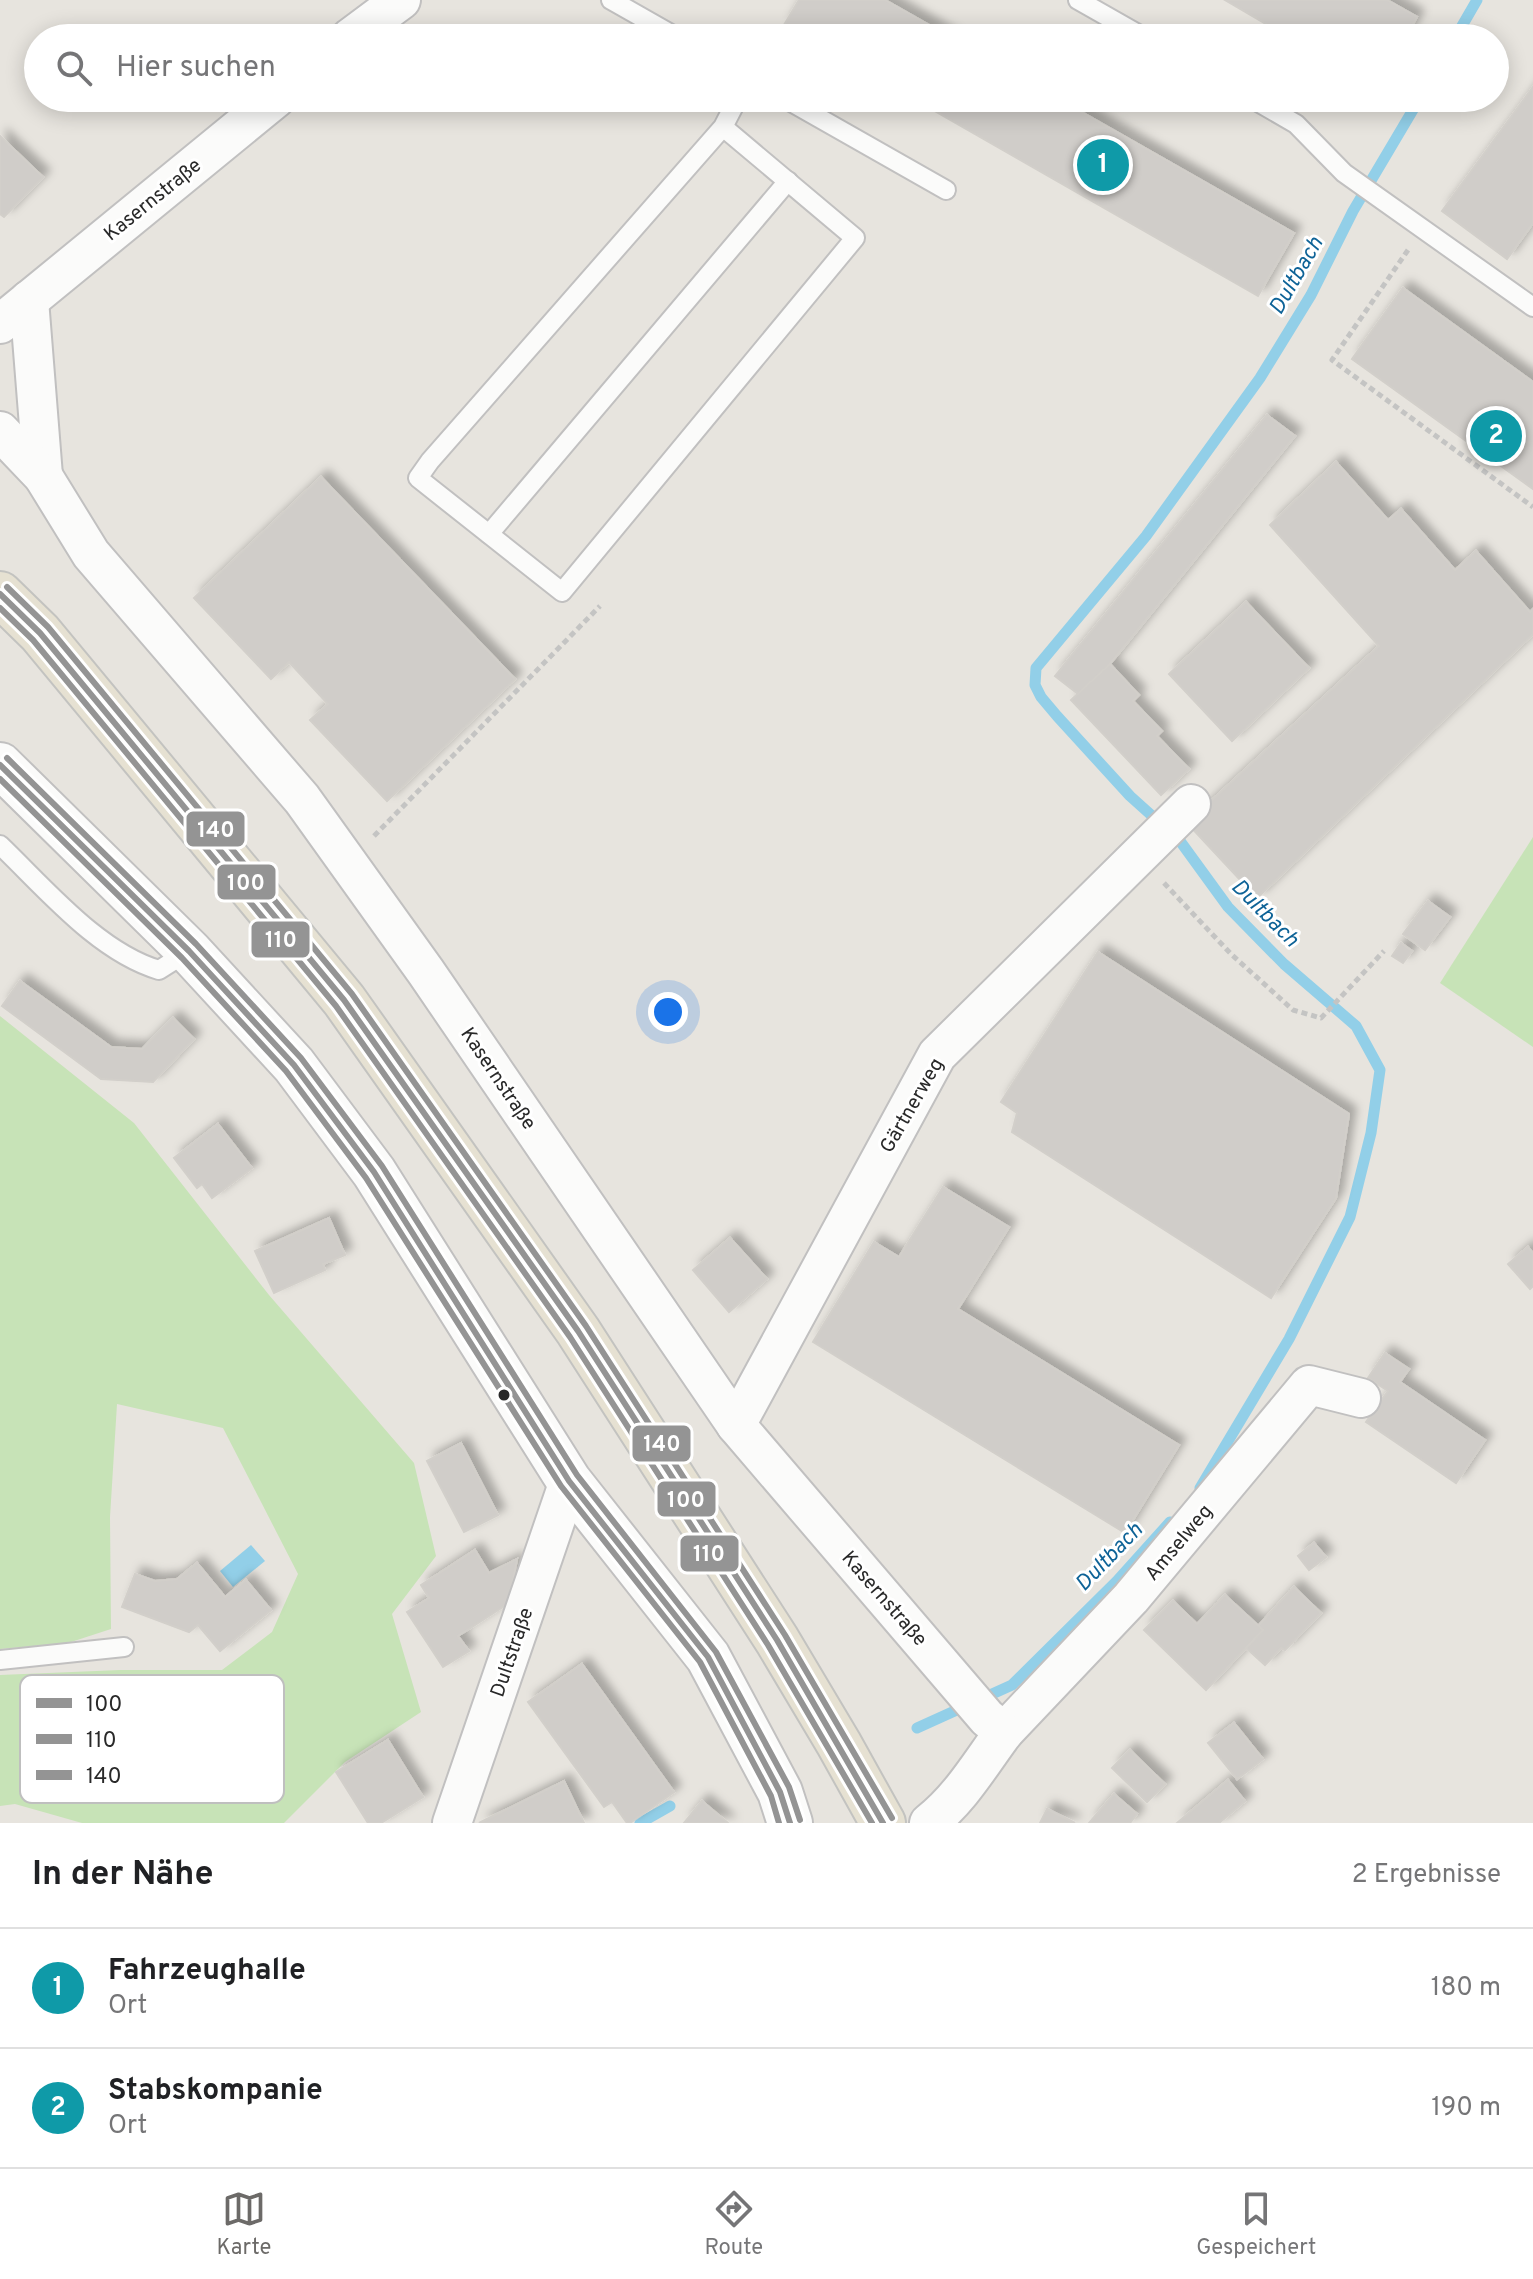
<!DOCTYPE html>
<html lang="de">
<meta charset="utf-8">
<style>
body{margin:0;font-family:Overpass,sans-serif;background:#f2f2f2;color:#202124}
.you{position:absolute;left:668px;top:1012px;width:28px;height:28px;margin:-20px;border:6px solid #fff;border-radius:50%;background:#1a73e8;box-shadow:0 0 0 12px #1a73e833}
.badge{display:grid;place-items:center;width:52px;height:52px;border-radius:50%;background:#6c6a68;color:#fff;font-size:26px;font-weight:700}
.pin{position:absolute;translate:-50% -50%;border:4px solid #fff;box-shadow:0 2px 8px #0006}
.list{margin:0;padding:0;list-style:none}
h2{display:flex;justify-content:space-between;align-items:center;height:104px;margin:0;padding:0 32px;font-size:34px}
h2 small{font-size:26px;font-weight:400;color:#757577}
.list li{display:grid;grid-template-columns:52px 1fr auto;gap:24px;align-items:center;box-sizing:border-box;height:120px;padding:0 32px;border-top:2px solid #e0e0e0}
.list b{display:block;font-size:30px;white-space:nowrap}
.list p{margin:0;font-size:26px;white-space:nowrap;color:#757577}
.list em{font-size:26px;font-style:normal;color:#757577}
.icon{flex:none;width:44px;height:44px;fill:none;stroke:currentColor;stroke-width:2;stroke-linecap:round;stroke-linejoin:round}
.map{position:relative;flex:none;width:1533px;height:1823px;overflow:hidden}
.search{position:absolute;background:#fff;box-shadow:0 4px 20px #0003;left:24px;right:24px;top:24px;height:88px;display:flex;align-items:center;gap:20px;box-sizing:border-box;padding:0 28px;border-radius:44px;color:#757577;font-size:30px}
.sheet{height:344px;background:#fff}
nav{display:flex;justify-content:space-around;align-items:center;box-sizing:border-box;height:112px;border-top:2px solid #e0e0e0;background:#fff;font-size:22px;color:#757577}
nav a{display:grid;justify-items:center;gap:4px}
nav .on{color:#6c6a68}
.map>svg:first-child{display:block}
.green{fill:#c7e3b7}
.water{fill:#92cfe8}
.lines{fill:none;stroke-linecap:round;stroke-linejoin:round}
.stream{stroke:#92cfe8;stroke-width:11}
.building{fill:#d0cdc9;stroke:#d2cfca;stroke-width:2;filter:url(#shadow)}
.service-casing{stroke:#c1c0c0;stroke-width:22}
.minor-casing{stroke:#c1c0c0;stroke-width:42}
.tertiary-casing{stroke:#c1c0c0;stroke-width:48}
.primary-casing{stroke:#c3c3c0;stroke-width:48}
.path{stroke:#c4c4c3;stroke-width:5;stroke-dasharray:6 4;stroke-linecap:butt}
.service{stroke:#fbfbfa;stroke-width:18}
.minor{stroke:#fbfbfa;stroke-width:38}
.tertiary{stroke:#fbfbfa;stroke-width:44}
.primary{stroke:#e6e1d2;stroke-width:44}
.bus-1-casing{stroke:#fff;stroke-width:12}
.bus-2-casing{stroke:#fff;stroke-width:12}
.bus-3-casing{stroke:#fff;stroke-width:12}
.bus-1{stroke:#949494;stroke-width:6}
.bus-2{stroke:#949494;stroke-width:6}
.bus-3{stroke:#949494;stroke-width:6}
.bus-dot{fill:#292929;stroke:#fff;stroke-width:3}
.labels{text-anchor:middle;stroke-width:6;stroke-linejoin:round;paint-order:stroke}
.street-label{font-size:20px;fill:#292929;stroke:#fff}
.water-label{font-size:22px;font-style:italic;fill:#0e6397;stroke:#fff}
.key{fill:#fff;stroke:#bfbfbf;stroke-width:2}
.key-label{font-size:22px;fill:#292929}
.line-badge{stroke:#fff;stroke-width:3}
.badge-label{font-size:22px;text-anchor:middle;font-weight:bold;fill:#fff}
</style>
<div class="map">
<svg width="1533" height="1823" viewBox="0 0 1533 1823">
<defs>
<filter id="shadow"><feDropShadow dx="7" dy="-7" stdDeviation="4" flood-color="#0004"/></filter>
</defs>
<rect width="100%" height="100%" fill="#e7e4de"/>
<g class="green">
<polygon points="1533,837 1533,1047 1440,983"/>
<polygon points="0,1016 134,1123 269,1295 414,1463 436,1556 392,1614 421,1712 345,1762 284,1823 82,1823 15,1804 0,1806 0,1675 120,1670 222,1670 272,1632 298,1574 223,1428 117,1404 110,1517 111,1629 68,1643 0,1649"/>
</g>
<polygon class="water" points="251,1545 265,1561 233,1587 220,1571"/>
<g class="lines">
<g class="stream">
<polyline points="1455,38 1477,0"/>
<polyline points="1200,1488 1289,1339 1350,1217 1371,1133 1380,1070 1356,1026 1284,964 1228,907 1180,841 1130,796 1057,716 1041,697 1035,685 1036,668 1146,536 1260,378 1311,295 1353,211 1420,98"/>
<polyline points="917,1728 1012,1685 1117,1581 1170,1522"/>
<polyline points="640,1823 670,1806"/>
</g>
</g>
<g class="building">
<polygon points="799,0 885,0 952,38 806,38 784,25"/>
<polygon points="1225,0 1387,0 1417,17 1405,38 1290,38"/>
<polygon points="1533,87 1533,223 1507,259 1442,211"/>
<polygon points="912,98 1057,98 1294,233 1258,296"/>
<polygon points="0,136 43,177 4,217 0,214"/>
<polygon points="1403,288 1533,382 1533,489 1352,359"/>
<polygon points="1267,415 1295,436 1110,664 1078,694 1055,676"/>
<polygon points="1336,462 1388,520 1401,509 1455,570 1476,551 1530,612 1533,609 1533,634 1257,898 1187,823 1379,646 1270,525"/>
<polygon points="321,477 515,679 387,801 310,720 328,704 289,662 271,679 194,598"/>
<polygon points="1246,602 1309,668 1232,741 1169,674"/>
<polygon points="1110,664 1139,695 1133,701 1162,731 1157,736 1189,769 1161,795 1071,700"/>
<polygon points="1428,901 1450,917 1425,950 1403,934"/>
<polygon points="1401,943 1412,951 1403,963 1392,956"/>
<polygon points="1098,952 1349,1114 1336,1198 1271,1298 1012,1132 1017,1113 1001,1102"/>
<polygon points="20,981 111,1047 142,1049 173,1018 194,1039 153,1082 101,1079 2,1006"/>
<polygon points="218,1124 252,1168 212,1198 202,1184 197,1188 174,1158"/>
<polygon points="943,1187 1009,1227 958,1309 1179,1445 1125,1533 813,1342 874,1242 899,1257"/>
<polygon points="329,1218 345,1255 323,1264 325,1270 274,1293 255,1251"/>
<polygon points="730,1238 767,1279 729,1312 693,1270"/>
<polygon points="1528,1247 1533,1253 1533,1286 1530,1289 1508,1264"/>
<polygon points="1385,1353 1409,1369 1400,1382 1485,1440 1456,1483 1366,1422 1388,1391 1368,1378"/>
<polygon points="461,1443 498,1515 464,1532 427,1461"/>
<polygon points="1314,1543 1326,1557 1309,1570 1298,1556"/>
<polygon points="475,1550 489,1573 517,1559 509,1603 458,1636 469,1651 443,1667 407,1612 429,1598 421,1585"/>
<polygon points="197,1563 225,1597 246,1580 271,1610 220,1651 198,1625 189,1632 122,1607 135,1574 155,1581 177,1579"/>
<polygon points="1294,1587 1321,1613 1285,1650 1281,1648 1265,1665 1246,1648 1263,1630 1258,1626"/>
<polygon points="1225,1595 1263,1630 1206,1690 1144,1630 1173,1601 1197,1624"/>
<polygon points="582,1664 674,1792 630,1823 627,1823 612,1802 604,1807 528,1702"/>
<polygon points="1234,1723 1263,1759 1237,1779 1208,1743"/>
<polygon points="388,1740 423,1797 381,1823 368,1823 336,1772"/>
<polygon points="1130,1750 1165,1784 1147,1802 1112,1768"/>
<polygon points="1228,1780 1245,1801 1219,1823 1177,1823"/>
<polygon points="564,1781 584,1823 479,1823"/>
<polygon points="1114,1794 1137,1814 1130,1823 1089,1823"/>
<polygon points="702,1801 728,1823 684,1823"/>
<polygon points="1047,1809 1075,1823 1040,1823"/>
</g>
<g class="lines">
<defs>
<g id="service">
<polyline points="611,0 678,38"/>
<polyline points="1078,0 1145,38"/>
<polyline points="784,98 946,190"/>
<polyline points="1251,98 1296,124 1344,173 1533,307"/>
<polyline points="723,127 430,461 418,478 562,592 855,238 723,127 738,98"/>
<polyline points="489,534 788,181"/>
<path d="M0,845c45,43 98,107 159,125l30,-19"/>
<polyline points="0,1660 124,1647"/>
</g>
<g id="minor">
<polyline points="350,38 401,0"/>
<polyline points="29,300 43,476"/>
<polyline points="0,324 276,98"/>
<polyline points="0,431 43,476 91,554 302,799 426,972 736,1425 987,1718 1004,1732 1131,1598 1309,1385 1361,1398"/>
<polyline points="736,1425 937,1055 1191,804"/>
<polyline points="452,1823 569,1481"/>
<path d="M929,1823c32,-25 51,-59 75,-91"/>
</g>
<polyline id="tertiary" points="0,765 189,951 294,1065 374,1172 569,1481 708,1657 780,1792 790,1823"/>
<polyline id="primary" points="0,594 40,633 344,1000 578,1331 777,1640 839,1744 883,1823"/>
</defs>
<use href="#service" class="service-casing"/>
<use href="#minor" class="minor-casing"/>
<use href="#tertiary" class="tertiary-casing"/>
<use href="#primary" class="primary-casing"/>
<g class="path">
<polyline points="1408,250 1332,360 1533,507"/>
<polyline points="374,836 600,606"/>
<polyline points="1164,883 1231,954 1293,1010 1321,1018 1384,951"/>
</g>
<use href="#service" class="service"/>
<use href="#minor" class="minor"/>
<use href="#tertiary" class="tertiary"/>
<use href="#primary" class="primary"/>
<defs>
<g id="bus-1">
<polyline points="0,594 40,633 344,1000 578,1331 777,1640 883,1823"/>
<polyline points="0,765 189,951 294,1065 374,1172 569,1481 708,1657 780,1792 790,1823"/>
</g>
<g id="bus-2">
<polyline points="0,608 33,640 336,1006 570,1337 768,1645 872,1823"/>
<polyline points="0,779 182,958 286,1071 366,1178 561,1486 700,1662 771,1796 779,1823"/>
</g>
<g id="bus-3">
<polyline points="7,587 48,627 352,994 586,1326 785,1635 892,1818"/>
<polyline points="7,758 196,944 301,1058 382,1166 577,1475 716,1652 789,1787 800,1820"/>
</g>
</defs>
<use href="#bus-1" class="bus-1-casing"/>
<use href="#bus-2" class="bus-2-casing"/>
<use href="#bus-3" class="bus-3-casing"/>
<use href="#bus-1" class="bus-1"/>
<use href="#bus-2" class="bus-2"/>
<use href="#bus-3" class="bus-3"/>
</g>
<circle class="bus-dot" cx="504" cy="1395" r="7"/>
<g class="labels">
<g class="street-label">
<text transform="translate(152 199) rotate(-39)" y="7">Kasernstraße</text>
<text transform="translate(499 1078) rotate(56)" y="7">Kasernstraße</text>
<text transform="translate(911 1105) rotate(-60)" y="7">Gärtnerweg</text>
<text transform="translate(1178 1542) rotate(-50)" y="7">Amselweg</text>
<text transform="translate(885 1598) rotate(49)" y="7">Kasernstraße</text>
<text transform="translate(511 1652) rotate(-71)" y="7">Dultstraße</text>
</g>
<g class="water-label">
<text transform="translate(1295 275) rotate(-60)" y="8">Dultbach</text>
<text transform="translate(1266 912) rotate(45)" y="8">Dultbach</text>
<text transform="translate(1108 1556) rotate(-46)" y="8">Dultbach</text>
</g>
</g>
<rect x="20" y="1675" width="264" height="128" rx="12" class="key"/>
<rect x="36" y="1698" width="36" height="10" fill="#949494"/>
<rect x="36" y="1734" width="36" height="10" fill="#949494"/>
<rect x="36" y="1770" width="36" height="10" fill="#949494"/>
<g class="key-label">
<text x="86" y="1711">100</text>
<text x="86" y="1747">110</text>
<text x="86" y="1783">140</text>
</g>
<g class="line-badge">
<rect x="185" y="810" width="61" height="38" rx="8" fill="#949494"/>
<rect x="216" y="863" width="61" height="38" rx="8" fill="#949494"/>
<rect x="250" y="920" width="61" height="39" rx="8" fill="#949494"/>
<rect x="631" y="1424" width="61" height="39" rx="8" fill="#949494"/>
<rect x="656" y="1480" width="61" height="38" rx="8" fill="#949494"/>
<rect x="679" y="1534" width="61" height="39" rx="8" fill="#949494"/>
</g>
<g class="badge-label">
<text x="216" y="837">140</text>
<text x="246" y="890">100</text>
<text x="281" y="947">110</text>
<text x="662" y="1451">140</text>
<text x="686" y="1507">100</text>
<text x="709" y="1561">110</text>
</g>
</svg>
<div class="you"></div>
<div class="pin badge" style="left:1103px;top:165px;background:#0f9aa8">1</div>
<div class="pin badge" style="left:1496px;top:436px;background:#0f9aa8">2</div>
<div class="search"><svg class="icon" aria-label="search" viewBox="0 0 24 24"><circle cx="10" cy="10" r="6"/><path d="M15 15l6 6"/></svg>Hier suchen</div>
</div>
<section class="sheet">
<h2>In der Nähe<small>2 Ergebnisse</small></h2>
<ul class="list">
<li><span class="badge" style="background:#0f9aa8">1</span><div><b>Fahrzeughalle</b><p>Ort</p></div><em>180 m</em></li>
<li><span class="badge" style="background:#0f9aa8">2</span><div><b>Stabskompanie</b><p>Ort</p></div><em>190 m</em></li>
</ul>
</section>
<nav>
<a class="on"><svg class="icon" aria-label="map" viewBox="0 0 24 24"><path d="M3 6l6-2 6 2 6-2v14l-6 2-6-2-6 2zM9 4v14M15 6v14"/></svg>Karte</a>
<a><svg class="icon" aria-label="directions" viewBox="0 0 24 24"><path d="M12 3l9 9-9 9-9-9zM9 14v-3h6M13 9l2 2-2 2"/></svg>Route</a>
<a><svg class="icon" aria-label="saved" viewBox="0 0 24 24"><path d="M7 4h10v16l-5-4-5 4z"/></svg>Gespeichert</a>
</nav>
